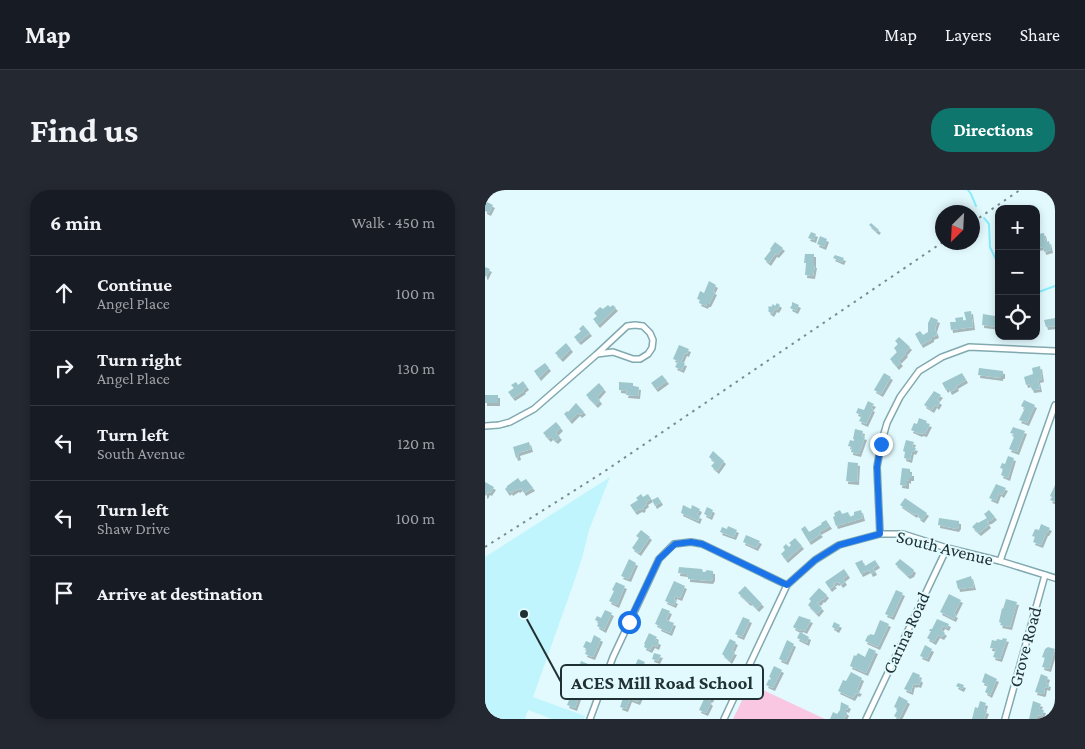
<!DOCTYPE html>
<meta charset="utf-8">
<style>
body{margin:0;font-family:"Crimson Pro",serif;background:#242831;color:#f1f3f6}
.controls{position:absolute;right:15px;top:15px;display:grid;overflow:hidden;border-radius:10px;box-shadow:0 2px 8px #0003}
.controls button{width:45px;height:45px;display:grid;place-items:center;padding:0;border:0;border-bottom:1px solid #363941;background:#171b24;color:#f1f3f6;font:25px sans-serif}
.compass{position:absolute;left:450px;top:15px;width:45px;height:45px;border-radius:50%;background:#171b24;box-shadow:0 2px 8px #0003;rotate:204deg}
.stop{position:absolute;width:15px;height:15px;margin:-11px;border:4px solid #1a73e8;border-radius:50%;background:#fff}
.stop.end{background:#1a73e8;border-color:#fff;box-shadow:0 1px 5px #0008}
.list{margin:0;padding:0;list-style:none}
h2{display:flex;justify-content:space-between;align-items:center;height:65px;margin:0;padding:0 20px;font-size:21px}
h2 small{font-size:16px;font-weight:400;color:#9ea1a6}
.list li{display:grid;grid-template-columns:32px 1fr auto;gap:15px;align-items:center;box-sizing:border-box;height:75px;padding:0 20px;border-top:1px solid #363941}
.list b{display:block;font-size:19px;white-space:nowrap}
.list p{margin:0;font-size:16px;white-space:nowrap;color:#9ea1a6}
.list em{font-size:16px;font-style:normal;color:#9ea1a6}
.icon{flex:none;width:28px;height:28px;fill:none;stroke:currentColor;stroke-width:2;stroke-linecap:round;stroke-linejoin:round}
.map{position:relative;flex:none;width:570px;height:529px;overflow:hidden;border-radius:20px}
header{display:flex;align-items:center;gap:30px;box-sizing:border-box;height:70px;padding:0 25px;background:#171b24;border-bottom:1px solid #363941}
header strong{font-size:24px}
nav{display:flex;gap:28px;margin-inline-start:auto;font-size:18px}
.intro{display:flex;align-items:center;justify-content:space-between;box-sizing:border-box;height:120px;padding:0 30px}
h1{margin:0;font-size:35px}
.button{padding:12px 22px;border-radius:20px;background:#0f766e;color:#fff;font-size:18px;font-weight:700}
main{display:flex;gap:30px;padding:0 30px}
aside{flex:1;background:#171b24;border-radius:20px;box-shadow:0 2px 8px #0003}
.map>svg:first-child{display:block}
.built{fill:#c1f5fd}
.green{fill:#f9c7e1}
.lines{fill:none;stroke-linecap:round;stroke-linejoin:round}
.stream{stroke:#88eefe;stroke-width:2}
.building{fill:#9ec7cd;filter:url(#shadow)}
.street-casing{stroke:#81a9af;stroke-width:8}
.street{stroke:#fff;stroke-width:5}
.rail{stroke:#788c8f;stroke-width:2;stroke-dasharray:2.5 5;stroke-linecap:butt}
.route{stroke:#1a73e8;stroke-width:6}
.labels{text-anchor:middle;stroke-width:4;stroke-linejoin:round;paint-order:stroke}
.street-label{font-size:18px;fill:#203133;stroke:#e2fafe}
.leader{fill:none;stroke:#203133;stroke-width:2}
.callout-dot{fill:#203133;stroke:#e2fafe;stroke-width:2}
.callout{fill:#e2fafe;stroke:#203133;stroke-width:2}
.callout-label{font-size:19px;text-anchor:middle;font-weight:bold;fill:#203133}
</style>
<header>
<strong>Map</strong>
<nav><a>Map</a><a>Layers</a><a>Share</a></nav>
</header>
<div class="intro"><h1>Find us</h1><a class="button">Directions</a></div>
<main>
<aside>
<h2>6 min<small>Walk · 450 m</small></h2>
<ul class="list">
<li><svg class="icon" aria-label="ahead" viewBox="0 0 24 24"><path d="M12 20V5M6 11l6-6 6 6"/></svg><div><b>Continue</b><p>Angel Place</p></div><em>100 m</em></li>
<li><svg class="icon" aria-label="right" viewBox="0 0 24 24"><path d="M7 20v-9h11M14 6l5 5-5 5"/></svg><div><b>Turn right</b><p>Angel Place</p></div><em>130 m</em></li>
<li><svg class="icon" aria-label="left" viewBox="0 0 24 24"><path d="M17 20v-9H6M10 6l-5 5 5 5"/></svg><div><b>Turn left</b><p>South Avenue</p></div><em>120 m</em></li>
<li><svg class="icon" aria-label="left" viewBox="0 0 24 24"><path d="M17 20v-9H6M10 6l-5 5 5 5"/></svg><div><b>Turn left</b><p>Shaw Drive</p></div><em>100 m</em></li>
<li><svg class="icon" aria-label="arrive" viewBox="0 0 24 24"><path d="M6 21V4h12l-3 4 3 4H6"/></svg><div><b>Arrive at destination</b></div></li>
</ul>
</aside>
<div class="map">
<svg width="570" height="529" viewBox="0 0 570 529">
<defs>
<filter id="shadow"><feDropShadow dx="2" dy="3" stdDeviation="0" flood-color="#0004"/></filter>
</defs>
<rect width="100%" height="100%" fill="#e2fafe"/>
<polygon class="built" points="125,287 104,340 97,368 88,395 48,507 100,526 99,529 67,529 43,520 40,529 0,529 0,367"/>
<polygon class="green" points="265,494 340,529 248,529"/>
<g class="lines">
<g class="stream">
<polyline points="483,0 486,4 491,16"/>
<polyline points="499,28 504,34 505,57 514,76"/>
<polyline points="551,103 570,96"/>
</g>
</g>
<g class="building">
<polygon points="0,11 8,15 4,23 0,21"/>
<polygon points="386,33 394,40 392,42 384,35"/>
<polygon points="326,42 331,44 329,50 323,48"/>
<polygon points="559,43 561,52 564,51 566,60 559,62 558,57 551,58 551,49 554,48 553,44"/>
<polygon points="335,46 342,49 339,57 332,54"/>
<polygon points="290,52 298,58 292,65 290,64 284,73 279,69 286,60 285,59"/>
<polygon points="320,64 329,64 329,75 330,75 328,86 320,85 321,73 319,73"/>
<polygon points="350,65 359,68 357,72 348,68"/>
<polygon points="0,77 5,79 1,87 0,86"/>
<polygon points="224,91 231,95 228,101 230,102 224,114 222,114 221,116 214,113 215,110 212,109 215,101 219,103"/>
<polygon points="307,112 314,115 311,121 305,118 307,115"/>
<polygon points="292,113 295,115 292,120 290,119 287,124 283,121 284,119 283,118 284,116 286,117 288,114 290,116"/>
<polygon points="123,115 125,117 128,115 131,118 113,135 108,129 112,126 109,123 115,117 118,119"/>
<polygon points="486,121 488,137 466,140 465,132 471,132 470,128 478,127 478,131 481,130 479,122"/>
<polygon points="498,124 510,126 510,127 514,127 514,137 497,135"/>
<polygon points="446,127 453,130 450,139 452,145 447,147 447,149 436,155 430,144 435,141 438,145 443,142 443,133"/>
<polygon points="570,128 570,136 561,137 559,130"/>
<polygon points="98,135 105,143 94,152 89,147 96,141 94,139"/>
<polygon points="414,147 425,157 420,163 421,164 414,171 416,173 412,177 405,169 412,162 409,158 413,154 410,151"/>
<polygon points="81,153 86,159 76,169 70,163"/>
<polygon points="194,155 204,159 202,164 200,163 196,172 200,173 197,180 190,177 193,171 188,169"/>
<polygon points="60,173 64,178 54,188 49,181"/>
<polygon points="555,176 557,189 553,190 555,199 547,200 545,194 541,195 539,187 548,184 547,178"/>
<polygon points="494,178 518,181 518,186 516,186 516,188 493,185"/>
<polygon points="399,183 406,187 396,204 389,200"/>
<polygon points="477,183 481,190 471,196 472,198 465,202 463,198 461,200 457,193"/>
<polygon points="177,185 182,191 171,199 166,193"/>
<polygon points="38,191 42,197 38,200 39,201 28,208 23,202 29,198 26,195 31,192 33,195"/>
<polygon points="134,192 148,193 148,196 154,197 153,206 141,205 142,201 134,200"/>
<polygon points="114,193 119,199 112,207 115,211 111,215 101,205"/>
<polygon points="449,201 456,205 452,210 455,212 452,217 450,215 447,220 439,215"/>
<rect x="0" y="205" width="13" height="8"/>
<polygon points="539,210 550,215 542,233 534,230 540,218 536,216"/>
<polygon points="383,211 389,214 386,218 388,219 381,234 374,231 377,225 371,223 373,218 379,220"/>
<polygon points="91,213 99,222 95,225 93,223 85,231 79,224 82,221 83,222"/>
<polygon points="434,228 442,231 441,233 445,234 440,244 436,243 435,244 426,240 429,233 432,234"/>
<polygon points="71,232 76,238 71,243 75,247 71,251 66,247 64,249 58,243"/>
<polygon points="528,237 540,241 532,262 524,259 529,247 528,247 529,244 525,243"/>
<polygon points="370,239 378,241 377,246 380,247 374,264 366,262 367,257 363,256 365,250 369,251 369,249 368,249"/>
<polygon points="421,250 429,252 427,257 431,258 429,262 427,261 425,270 419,268 420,262 418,261"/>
<polygon points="44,252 46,259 33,263 34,267 31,268 28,257"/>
<polygon points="228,261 239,271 232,281 226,276 230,272 224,267"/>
<polygon points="523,266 529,268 523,288 516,285 518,279 515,278 517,273 520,274"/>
<polygon points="363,272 373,273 372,292 361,291"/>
<polygon points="417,278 425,279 425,283 427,283 427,288 424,288 424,291 422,290 422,296 415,295"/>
<polygon points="33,288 36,292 41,289 48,298 39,303 36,298 33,300 32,299 26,303 25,301 23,303 20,299 22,297 22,296"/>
<polygon points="0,292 9,297 5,303 3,302 1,306 0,305"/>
<polygon points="511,294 521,298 517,305 514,303 511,311 504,308"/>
<polygon points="570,295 570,312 565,310 567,307 565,306"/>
<polygon points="156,304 158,307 163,304 166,309 161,312 162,314 158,317 159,318 157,320 155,319 150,322 145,315 153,310 151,308"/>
<polygon points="173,307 176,312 170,316 167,310"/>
<polygon points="420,308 442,323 437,330 433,327 434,325 431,323 430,325 415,315"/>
<polygon points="198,315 206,319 207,315 215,319 212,325 215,326 213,331 196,323"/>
<polygon points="222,317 228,320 225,327 219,324"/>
<polygon points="355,320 357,324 363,322 365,327 369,325 369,322 376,320 378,328 351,336 348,327 350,326 349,323"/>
<polygon points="504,320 510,327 505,331 504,331 502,332 504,335 494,343 487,337 492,332 493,333 502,328 499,324"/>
<polygon points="454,328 474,331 474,336 472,339 453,335"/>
<polygon points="341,330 345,336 334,342 336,344 324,352 316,339 320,336 324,342 337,334 336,333"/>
<polygon points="556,334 565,338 562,343 561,343 556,355 548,352 550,347 547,346 550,339 554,340"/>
<polygon points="243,336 252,340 249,347 235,342 237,337 242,339"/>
<polygon points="156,340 165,347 154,363 147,358 154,348 151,346"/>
<polygon points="261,345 275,351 271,358 258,352"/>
<polygon points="310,348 317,356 301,370 296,364 300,360 298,357 301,354 304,357 306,355 304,353"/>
<polygon points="144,369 151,373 144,389 136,386"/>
<polygon points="415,369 429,380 427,384 423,386 410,374"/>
<polygon points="377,370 380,376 390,370 393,375 388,378 390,382 386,384 384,380 376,384 370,373"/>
<polygon points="194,377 217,379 218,382 220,382 222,380 228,381 228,388 226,391 203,389 203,386 201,384 193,383"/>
<polygon points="359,379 363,385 358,389 360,392 356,395 354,392 352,393 351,392 348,394 350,395 345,399 340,392"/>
<polygon points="486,386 489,397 473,399 471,391"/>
<polygon points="189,391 200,396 195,408 190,406 189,410 191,411 189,415 180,411"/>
<polygon points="131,392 140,396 132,415 124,411 129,401 127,400"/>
<polygon points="260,396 277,414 272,419 265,412 264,413 253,403"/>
<polygon points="334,398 342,405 338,410 337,409 334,413 333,412 332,413 337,418 332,424 323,415 326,411 324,409"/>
<polygon points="411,400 418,403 407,427 400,424"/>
<polygon points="464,404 476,410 469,424 471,425 469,429 455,422"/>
<polygon points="521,409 532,412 525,437 515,435 516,433 514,432 517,418 518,419"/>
<polygon points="177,418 185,421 181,430 189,433 185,443 174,438 175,436 170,434"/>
<polygon points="120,420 127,423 119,440 112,436 114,432 110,430 112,426 116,428"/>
<polygon points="314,426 326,430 320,441 316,439 315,441 308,437"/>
<polygon points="258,427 265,430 257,447 250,444"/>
<polygon points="452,429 464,434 462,438 458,436 456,440 460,443 457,447 453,445 449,452 442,448 446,441 444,441 445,439 447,439"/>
<polygon points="395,430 404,434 393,457 380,451 383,445 384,446 385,444 389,445"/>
<polygon points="349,432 355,435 352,440 347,437"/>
<polygon points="315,442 324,447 322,453 312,448"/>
<polygon points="164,443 172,447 170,450 174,452 172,457 168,455 165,460 159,457 160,454 159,454"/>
<polygon points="109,445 116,449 108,467 100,464 102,459 98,457 101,451 106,453"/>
<polygon points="518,448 522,449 515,469 508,467 511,459 505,458 507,450 511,451 512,449 517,450"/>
<polygon points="245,449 251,452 247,461 250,462 245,471 237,464"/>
<polygon points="302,450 309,454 301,472 294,469"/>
<polygon points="440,455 447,459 442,469 435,466"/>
<polygon points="563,457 570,459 564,479 557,477 560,468 557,467 560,459"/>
<polygon points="384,458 391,461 381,483 365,476 369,465 371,466 373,463 380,467"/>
<polygon points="169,463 176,465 173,471 167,469"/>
<polygon points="153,469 160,472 154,485 155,485 153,489 146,486 150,481 148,480"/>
<polygon points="96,471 103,474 100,480 103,481 98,492 91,489 92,487 87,485 90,478 93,480"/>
<polygon points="289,476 297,480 288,498 281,495 284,489 285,490 286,488 284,487"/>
<polygon points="366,482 377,488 372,500 375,501 373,504 371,503 368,508 353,501 358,490 361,491"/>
<polygon points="428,482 435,485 434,488 436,490 434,495 431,494 430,495 428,494 426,502 419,499"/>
<polygon points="500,483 512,489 505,505 500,502 503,495 497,492"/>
<polygon points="556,484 563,487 561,493 564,494 563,498 560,497 559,503 558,504 550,502"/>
<polygon points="473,493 479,495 477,499 471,496"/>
<polygon points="88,496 94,498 91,505 94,507 90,518 82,515 88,500 87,499"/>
<polygon points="142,496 153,500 152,502 157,504 153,512 145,509 141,519 135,517"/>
<polygon points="222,502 228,504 226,510 225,509 224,511 226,513 221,523 214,520 219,509 220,510 221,508 220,507"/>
<polygon points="414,506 423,511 414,529 409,526 413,519 409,517"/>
<polygon points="495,511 501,513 499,520 502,521 499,529 487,529 490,517 493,518"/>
<polygon points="548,511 556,514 554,519 559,520 557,526 553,525 551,529 544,529"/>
<polygon points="356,512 364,516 362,520 360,519 360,521 362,523 359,529 345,529 348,522 352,524 355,520"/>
</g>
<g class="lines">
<defs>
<g id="street">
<polyline points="0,236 14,235 25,232 49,219 112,164 142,136 150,135 158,136 165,143 168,150 167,158 163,164 155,169 148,169 128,162 112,164"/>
<polyline points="395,344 392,277 396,254 402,233 415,207 434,181 457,167 484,157 570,161"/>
<polyline points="515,371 570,215"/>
<polyline points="105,529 128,467 174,369 189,354 206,352 217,354 302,395"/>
<polyline points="239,529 302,395 330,370 354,355 395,344 418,344 462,358 515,371 570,388"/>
<polyline points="381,529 462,358"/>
<polyline points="520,529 560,385"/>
</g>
</defs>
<use href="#street" class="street-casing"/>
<use href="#street" class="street"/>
<g class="rail">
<polyline points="488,32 535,0"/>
<polyline points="0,357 117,283 458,52"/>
</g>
</g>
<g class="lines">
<polyline class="route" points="144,432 174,369 190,354 206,352 217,354 302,395 330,370 354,355 395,344 392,277 396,254"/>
</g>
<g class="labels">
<g class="street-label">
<text transform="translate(460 358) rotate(14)" y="6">South Avenue</text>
<text transform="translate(421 443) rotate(-65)" y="6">Carina Road</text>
<text transform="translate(540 457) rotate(-75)" y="6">Grove Road</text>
</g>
</g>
<path class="leader" d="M39 424L76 492"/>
<circle class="callout-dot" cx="39" cy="424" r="5"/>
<rect class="callout" x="76" y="475" width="202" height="34" rx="5"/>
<g class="callout-label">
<text x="177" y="499">ACES Mill Road School</text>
</g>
</svg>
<div class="controls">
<button>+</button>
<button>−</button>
<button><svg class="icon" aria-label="locate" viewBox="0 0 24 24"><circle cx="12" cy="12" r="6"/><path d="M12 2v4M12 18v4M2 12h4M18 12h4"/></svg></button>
</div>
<svg class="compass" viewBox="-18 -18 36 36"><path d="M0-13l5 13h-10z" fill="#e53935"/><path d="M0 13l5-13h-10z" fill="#9ea1a6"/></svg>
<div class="stop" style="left:144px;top:432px"></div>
<div class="stop end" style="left:396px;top:254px"></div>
</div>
</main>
